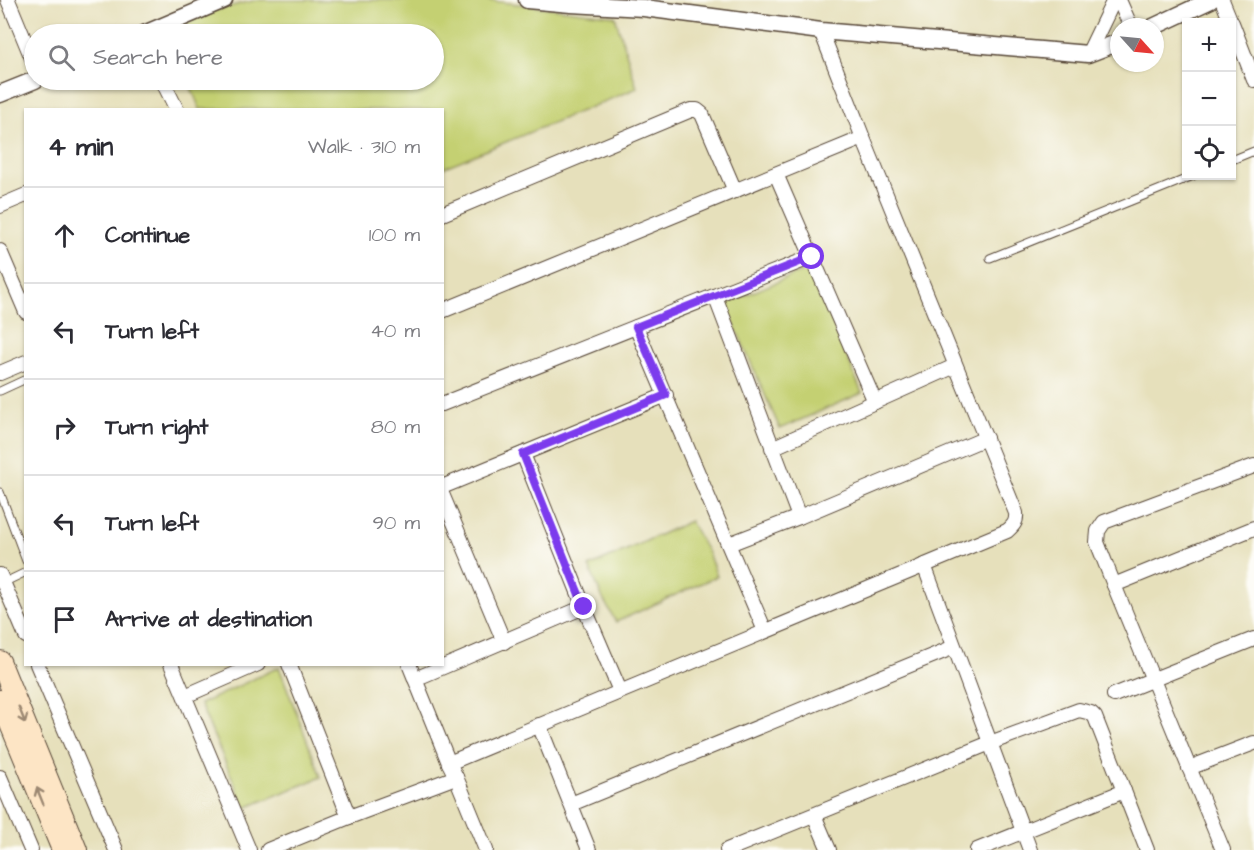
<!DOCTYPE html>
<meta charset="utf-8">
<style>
body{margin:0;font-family:"Architects Daughter",sans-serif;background:#f2f2f3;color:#2b2b33}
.controls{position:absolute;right:18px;top:18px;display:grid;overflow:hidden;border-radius:0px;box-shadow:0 2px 4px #0004}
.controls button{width:54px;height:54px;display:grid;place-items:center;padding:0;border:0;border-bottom:2px solid #e1e1e2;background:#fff;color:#2b2b33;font:30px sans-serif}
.compass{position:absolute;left:1110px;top:18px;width:54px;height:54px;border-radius:50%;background:#fff;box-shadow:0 2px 4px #0004;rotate:117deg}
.stop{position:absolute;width:18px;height:18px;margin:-14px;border:4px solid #7c3aed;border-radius:50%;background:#fff}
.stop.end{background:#7c3aed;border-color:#fff;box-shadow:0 2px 6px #0008}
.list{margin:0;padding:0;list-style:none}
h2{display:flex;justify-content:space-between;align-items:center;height:78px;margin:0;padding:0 24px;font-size:26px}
h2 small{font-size:20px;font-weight:400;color:#7c7c81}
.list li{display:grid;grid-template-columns:39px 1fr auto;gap:18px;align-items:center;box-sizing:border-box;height:96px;padding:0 24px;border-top:2px solid #e1e1e2}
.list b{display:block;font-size:22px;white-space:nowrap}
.list em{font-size:20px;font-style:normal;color:#7c7c81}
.icon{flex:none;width:33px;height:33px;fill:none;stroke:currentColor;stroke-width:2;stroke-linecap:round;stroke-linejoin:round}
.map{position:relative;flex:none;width:1254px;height:850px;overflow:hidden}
.search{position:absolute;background:#fff;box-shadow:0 2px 4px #0004;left:24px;top:24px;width:420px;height:66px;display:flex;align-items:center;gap:15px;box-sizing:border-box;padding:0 21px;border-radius:33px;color:#7c7c81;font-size:22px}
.panel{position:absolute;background:#fff;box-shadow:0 2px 4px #0004;left:24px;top:108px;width:420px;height:558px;border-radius:0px}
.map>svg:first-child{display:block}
.green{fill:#c4d072;stroke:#807d48;stroke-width:1.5}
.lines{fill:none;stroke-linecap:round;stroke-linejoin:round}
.service-casing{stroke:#554536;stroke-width:9}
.minor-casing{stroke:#554536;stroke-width:16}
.tertiary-casing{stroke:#554536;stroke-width:19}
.secondary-casing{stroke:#554536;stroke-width:22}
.service{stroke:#fff;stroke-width:7}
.minor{stroke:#fff;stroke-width:14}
.tertiary{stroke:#fff;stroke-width:16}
.secondary{stroke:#fde5c5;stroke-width:20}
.oneway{stroke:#9c8872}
.route{stroke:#7c3aed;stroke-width:8}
</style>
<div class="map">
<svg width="1254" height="850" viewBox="0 0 1254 850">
<rect width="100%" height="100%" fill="#fdfcf7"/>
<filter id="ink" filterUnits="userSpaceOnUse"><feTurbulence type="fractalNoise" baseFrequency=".0167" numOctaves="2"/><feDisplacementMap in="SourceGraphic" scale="12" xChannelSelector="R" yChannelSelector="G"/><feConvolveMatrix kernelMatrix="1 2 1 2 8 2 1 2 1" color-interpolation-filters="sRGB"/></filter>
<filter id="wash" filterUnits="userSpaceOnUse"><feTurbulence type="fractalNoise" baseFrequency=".008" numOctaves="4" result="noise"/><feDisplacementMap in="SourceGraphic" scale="24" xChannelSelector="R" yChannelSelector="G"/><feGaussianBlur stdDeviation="1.35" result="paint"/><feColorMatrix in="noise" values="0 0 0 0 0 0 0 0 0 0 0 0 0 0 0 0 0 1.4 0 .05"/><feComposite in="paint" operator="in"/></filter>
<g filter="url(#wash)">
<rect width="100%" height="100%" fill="#e6e0bb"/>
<g class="green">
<polygon points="256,0 485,0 615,16 637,88 443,168 442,110 200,109 188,80 434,80 434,34 170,34 204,13"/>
<polygon points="810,268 862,393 780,429 725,304"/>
<polygon points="690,521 708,553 717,576 616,622 603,599 589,567"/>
<polygon points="279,667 321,777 245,808 200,704"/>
</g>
</g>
<g filter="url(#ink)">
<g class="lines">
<defs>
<g id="service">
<polyline points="1232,160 1254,151"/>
<polyline points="990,258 1193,176"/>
<polyline points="0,391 26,379"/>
<polyline points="0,492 26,561"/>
<polyline points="3,583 26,572"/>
</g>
<g id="minor">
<polyline points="8,0 34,63"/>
<polyline points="1119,0 1131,27"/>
<polyline points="1222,0 1231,22"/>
<polyline points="1232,23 1254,80"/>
<polyline points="1088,54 1114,0"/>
<polyline points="162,80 177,110"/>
<polyline points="776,174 875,402"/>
<polyline points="0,206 26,195"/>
<polyline points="442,214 691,110 697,110 702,114 735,191"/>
<polyline points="0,251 26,312"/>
<polyline points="715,296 799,517"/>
<polyline points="442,311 863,138"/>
<polyline points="636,327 765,631"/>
<polyline points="0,373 26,362"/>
<polyline points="442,404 812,257"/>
<polyline points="772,448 955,366"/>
<polyline points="523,454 584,607 620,691"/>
<polyline points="442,487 666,395"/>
<polyline points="442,494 504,642"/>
<polyline points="729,544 799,517 986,438"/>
<polyline points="924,565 1030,850"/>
<polyline points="0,575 26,636"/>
<polyline points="1114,585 1254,528"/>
<polyline points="37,664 116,850"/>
<polyline points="171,664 249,850"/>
<polyline points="289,664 349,817"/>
<polyline points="409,664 449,763 456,777 486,850"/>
<polyline points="415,679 584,607"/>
<polyline points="1114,695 1254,639"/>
<polyline points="185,696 258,664"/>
<polyline points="539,725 589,850"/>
<path d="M449,763l558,-232c6,-5 10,-9 9,-18l-153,-375 -42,-107"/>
<polyline points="1189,768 1254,743"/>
<polyline points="0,777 31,850"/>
<polyline points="571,804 954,647"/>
<polyline points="814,815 829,850"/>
<polyline points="268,850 349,817 456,777"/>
<polyline points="727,850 990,743 1079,710 1091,713 1095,717 1147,850"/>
<polyline points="977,850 1124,791"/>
<polyline points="1223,850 1114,585 1097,542 1098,531 1104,522 1254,466"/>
</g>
<g id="tertiary">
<polyline points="527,0 571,4 644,8 821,31 1088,54 1119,42"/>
<polyline points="1153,27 1211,0"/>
<polyline points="144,34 224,0"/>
<polyline points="0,94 35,80"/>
</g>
<g id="secondary">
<polyline points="0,661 77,850"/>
<polyline points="0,700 62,850"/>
</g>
</defs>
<use href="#service" class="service-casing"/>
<use href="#minor" class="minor-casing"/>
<use href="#tertiary" class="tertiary-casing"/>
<use href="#secondary" class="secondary-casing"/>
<use href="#service" class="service"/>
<use href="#minor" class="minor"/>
<use href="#tertiary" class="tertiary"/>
<use href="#secondary" class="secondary"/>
</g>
<defs><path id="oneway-shaft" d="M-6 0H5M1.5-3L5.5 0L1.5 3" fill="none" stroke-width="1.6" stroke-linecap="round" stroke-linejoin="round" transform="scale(1.5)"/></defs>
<g class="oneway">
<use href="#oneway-shaft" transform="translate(22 715) rotate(68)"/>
<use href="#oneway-shaft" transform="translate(40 796) rotate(-112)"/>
</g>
</g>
<g class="lines" filter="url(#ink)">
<polyline class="route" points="584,607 523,454 666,395 636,327 812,257"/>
</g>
</svg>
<div class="controls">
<button>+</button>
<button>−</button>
<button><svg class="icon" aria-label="locate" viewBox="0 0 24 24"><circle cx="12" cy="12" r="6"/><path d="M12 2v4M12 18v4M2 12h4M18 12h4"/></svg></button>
</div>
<svg class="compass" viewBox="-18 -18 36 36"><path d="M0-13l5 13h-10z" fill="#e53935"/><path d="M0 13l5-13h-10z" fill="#7c7c81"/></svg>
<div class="stop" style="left:812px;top:257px"></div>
<div class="stop end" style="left:584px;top:607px"></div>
<div class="search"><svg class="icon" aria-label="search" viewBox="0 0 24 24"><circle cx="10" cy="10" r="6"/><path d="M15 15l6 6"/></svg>Search here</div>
<section class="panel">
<h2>4 min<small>Walk · 310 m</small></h2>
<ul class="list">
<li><svg class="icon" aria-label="ahead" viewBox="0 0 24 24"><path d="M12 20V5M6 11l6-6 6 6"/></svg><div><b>Continue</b></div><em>100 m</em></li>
<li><svg class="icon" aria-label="left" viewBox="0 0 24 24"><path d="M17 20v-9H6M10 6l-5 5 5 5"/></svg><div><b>Turn left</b></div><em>40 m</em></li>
<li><svg class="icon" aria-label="right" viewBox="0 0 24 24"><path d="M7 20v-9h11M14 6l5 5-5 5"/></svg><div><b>Turn right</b></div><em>80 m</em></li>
<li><svg class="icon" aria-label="left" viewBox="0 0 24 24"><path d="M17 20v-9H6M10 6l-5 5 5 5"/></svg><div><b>Turn left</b></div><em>90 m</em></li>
<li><svg class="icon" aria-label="arrive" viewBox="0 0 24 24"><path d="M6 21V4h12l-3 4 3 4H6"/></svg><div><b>Arrive at destination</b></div></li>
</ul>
</section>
</div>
